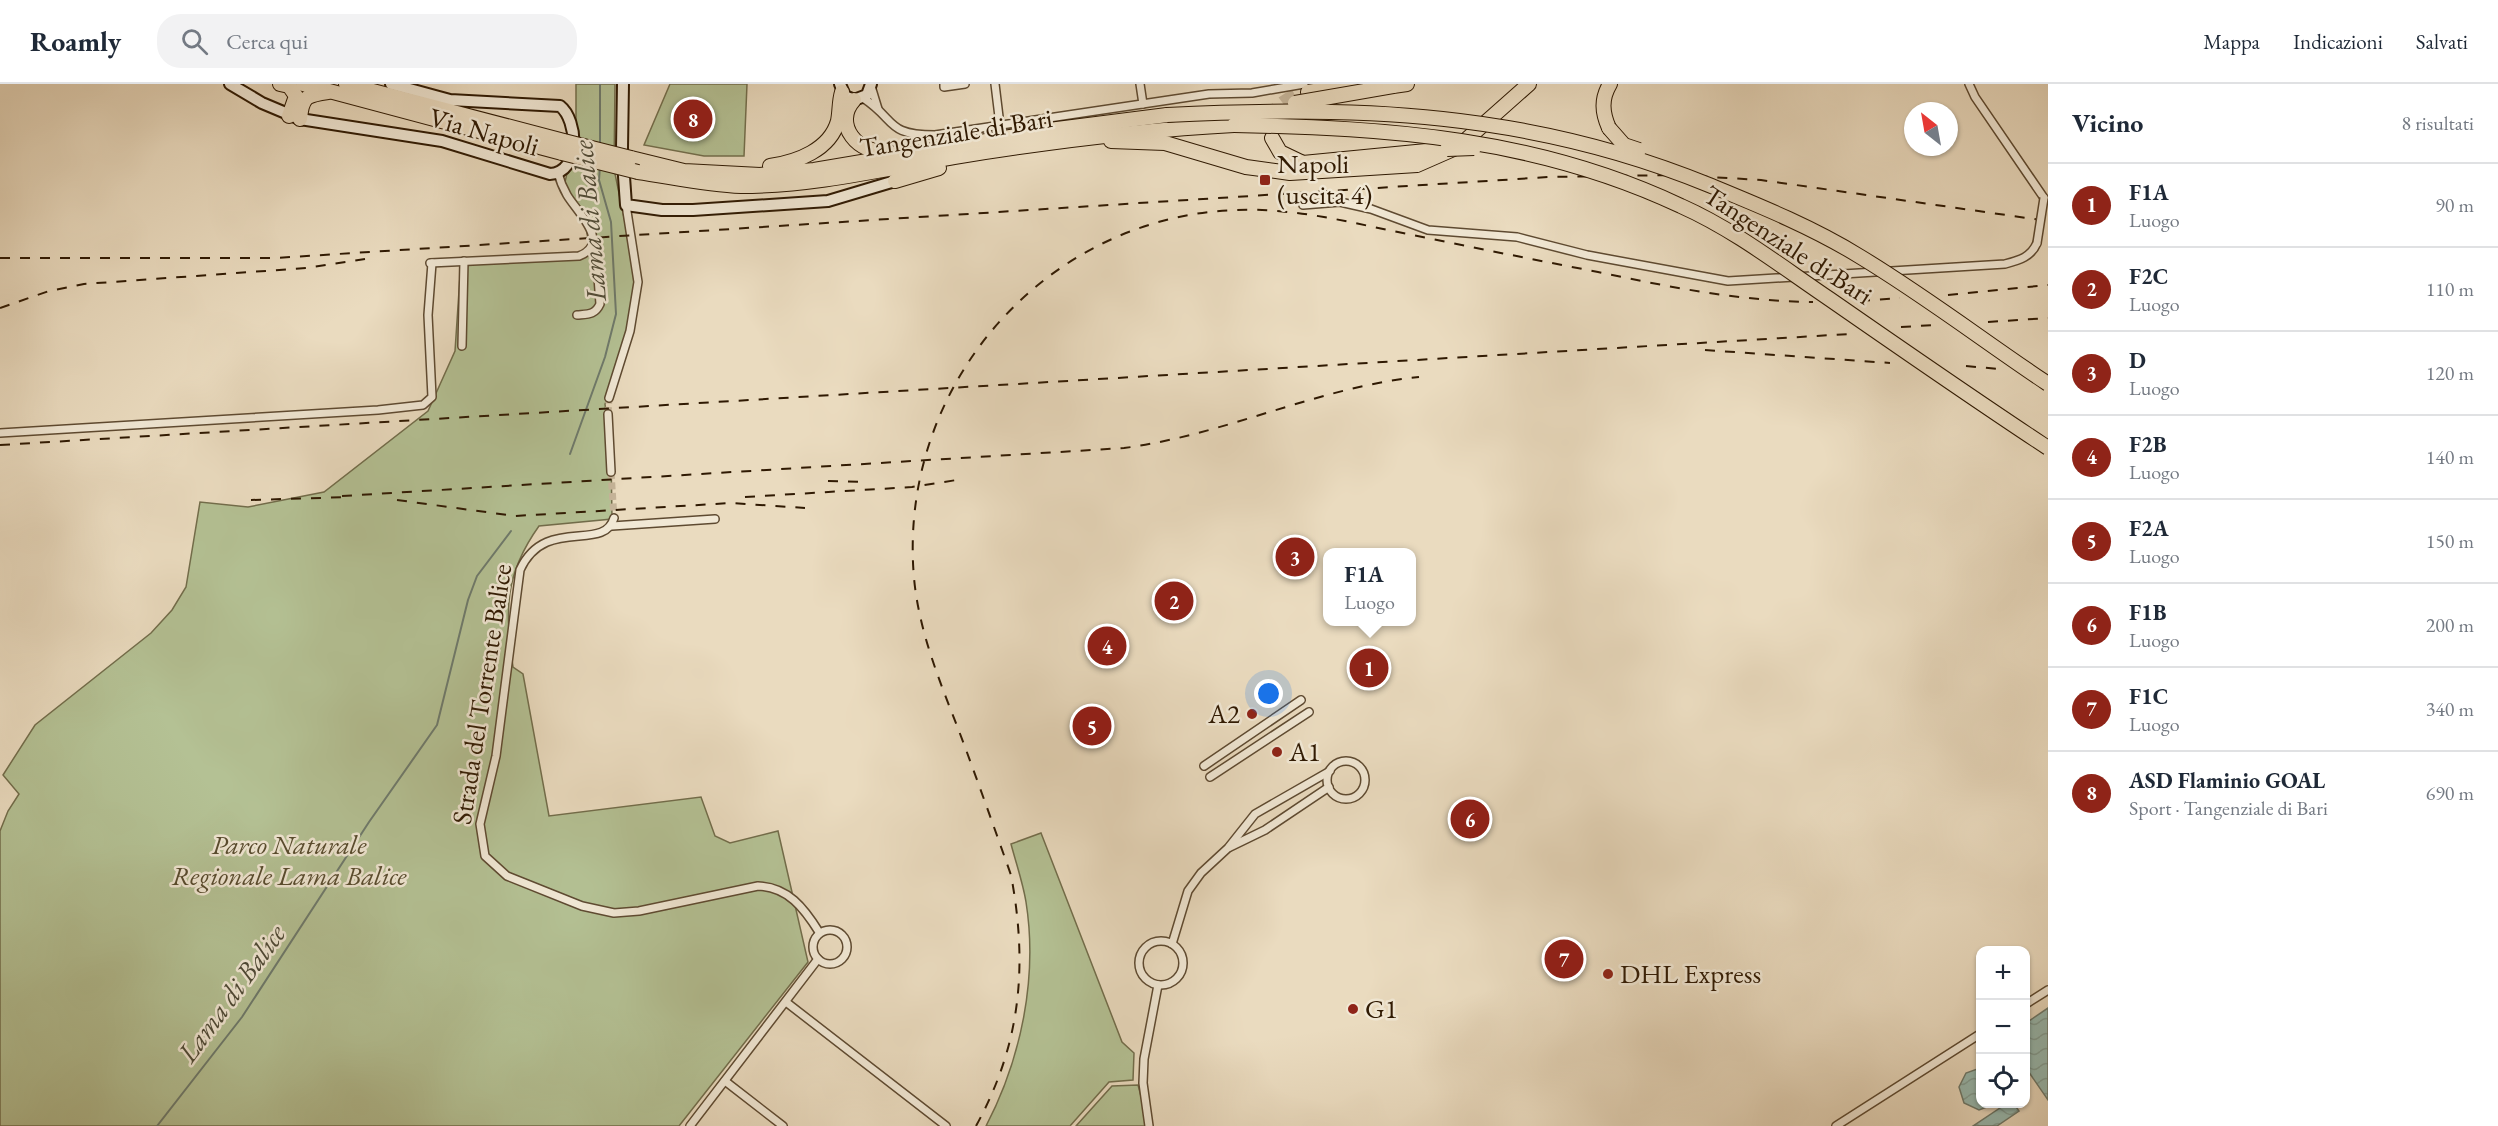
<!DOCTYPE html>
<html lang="it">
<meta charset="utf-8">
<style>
body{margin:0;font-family:"EB Garamond",serif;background:#f2f2f3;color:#1f2937}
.controls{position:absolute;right:18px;bottom:18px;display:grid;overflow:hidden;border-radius:12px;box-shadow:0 2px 4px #0004}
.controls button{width:54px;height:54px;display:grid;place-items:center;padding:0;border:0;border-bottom:2px solid #e0e1e3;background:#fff;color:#1f2937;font:30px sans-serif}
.compass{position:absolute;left:1904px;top:18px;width:54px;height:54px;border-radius:50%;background:#fff;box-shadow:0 2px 4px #0004;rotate:329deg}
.you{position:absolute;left:1269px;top:610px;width:21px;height:21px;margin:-15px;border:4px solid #fff;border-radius:50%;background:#1a73e8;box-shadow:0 0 0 9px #1a73e833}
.badge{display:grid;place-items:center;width:39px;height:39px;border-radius:50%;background:#8f2418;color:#fff;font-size:20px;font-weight:700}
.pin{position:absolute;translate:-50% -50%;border:3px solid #fff;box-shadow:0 2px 6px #0006}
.popup{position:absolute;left:1323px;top:464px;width:93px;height:78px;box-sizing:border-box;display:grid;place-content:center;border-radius:12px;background:#fff;filter:drop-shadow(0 2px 4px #0005);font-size:20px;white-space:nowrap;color:#747a83}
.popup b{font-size:22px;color:#1f2937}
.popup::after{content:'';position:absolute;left:50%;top:100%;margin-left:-12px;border:12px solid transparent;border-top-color:#fff}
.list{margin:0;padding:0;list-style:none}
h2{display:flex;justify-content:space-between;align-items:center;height:78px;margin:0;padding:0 24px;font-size:26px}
h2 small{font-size:20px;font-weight:400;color:#747a83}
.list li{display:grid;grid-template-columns:39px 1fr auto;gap:18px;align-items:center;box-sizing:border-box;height:84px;padding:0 24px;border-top:2px solid #e0e1e3}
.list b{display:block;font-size:22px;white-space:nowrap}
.list p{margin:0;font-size:20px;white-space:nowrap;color:#747a83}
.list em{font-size:20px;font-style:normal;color:#747a83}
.icon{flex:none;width:33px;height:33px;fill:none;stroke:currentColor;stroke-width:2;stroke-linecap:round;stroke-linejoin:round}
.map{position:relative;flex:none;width:2048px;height:1042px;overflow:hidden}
header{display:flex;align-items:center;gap:36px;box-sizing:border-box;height:84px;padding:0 30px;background:#fff;border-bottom:2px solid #e0e1e3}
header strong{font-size:28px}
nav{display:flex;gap:33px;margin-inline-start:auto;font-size:21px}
.search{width:420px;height:54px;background:#f2f2f3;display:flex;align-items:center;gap:15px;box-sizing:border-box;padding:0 21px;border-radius:24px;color:#747a83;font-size:22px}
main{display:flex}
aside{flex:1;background:#fff}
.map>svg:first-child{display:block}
.green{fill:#b4c194;stroke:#726d4b;stroke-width:1.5}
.water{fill:url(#water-waves);stroke:#6e7a6c;stroke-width:1.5}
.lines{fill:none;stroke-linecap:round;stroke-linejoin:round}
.stream{stroke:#6e7a6c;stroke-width:2}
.street-tunnel{stroke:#c5b499;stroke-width:7;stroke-dasharray:7 3.5;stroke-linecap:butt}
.highway-tunnel{stroke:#c5b499;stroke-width:14;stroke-dasharray:14 7;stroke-linecap:butt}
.street-casing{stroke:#5e4a31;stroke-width:10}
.secondary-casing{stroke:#2f1902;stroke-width:14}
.highway-casing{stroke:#2f1902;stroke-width:16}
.street{stroke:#f1e8d5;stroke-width:7}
.secondary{stroke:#f1e8d5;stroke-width:10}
.highway{stroke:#eadbbf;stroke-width:14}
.rail{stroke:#2f1902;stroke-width:2;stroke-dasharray:10 10;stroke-linecap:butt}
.street-bridge-casing{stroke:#5e4a31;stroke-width:10;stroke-linecap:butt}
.highway-bridge-casing{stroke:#2f1902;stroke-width:16;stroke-linecap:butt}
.street-bridge{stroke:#f1e8d5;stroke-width:7}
.highway-bridge{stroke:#eadbbf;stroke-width:14}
.poi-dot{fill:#8f2418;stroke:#f1e8d5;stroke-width:2}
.labels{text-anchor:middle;stroke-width:5;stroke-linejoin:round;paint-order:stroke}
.street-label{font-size:27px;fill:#2f1902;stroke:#f1e8d5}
.poi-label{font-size:27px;fill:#2f1902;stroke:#f1e8d5;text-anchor:start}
.park-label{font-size:27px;font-style:italic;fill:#574b2e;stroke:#f1e8d5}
.water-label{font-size:28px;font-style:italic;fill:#4e4a37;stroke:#f1e8d5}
</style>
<header>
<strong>Roamly</strong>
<div class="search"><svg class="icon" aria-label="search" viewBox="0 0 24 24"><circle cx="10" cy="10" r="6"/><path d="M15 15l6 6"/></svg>Cerca qui</div>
<nav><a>Mappa</a><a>Indicazioni</a><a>Salvati</a></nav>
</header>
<main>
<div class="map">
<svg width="2048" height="1042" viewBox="0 0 2048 1042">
<defs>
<pattern id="water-waves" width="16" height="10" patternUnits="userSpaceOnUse" patternTransform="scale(1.5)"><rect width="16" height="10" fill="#98bbb2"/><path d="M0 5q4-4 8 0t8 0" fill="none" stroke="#83a097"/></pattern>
</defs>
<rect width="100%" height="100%" fill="#eadbbf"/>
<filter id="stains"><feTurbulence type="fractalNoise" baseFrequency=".00333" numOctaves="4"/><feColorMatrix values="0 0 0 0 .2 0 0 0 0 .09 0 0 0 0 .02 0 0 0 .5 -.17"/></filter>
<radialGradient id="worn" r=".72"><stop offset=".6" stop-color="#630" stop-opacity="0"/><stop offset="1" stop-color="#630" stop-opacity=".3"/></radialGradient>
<g class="green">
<path d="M576,0h39l-1,85 21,102 -1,39 -14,60 -15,34 6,49 1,66 -73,7c-35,49 -34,84 -26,141l10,7 26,142 152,-19 14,39 15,7 48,-12 30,131 -129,164h-679v-295l8,-20 11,-17 -16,-19 32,-50 116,-92 21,-23 14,-23 14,-85 48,5 76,-15 104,-81 27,-60 6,-90 111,-6 17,-7 -3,-23 -23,-34 13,-58z"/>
<polygon points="670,0 747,0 744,72 704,72 644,61"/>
<path d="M1041,749l81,209 12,11 -1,27 -24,2 -39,44h-84c35,-67 52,-148 40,-224 -3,-19 -10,-39 -15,-58z"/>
<polygon points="1138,1001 1149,1042 1076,1042 1112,1002"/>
</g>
<g class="water">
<polygon points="2048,924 2048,1016 2026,984 2026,939"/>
<polygon points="1980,984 1980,1020 1995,1020 1979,1026 1964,1019 1959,1003 1966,989"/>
<polygon points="2006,1020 2014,1020 2019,1027 1997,1042 1973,1042"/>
</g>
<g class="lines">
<g class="stream">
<polyline points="600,62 600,0"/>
<polyline points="570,370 605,273 616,230 611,138 599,96 600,82"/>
<polyline points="157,1042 242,933 369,738 437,641 468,516 477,492 511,447"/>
</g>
<g class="street-tunnel">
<polyline points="608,330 609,314"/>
<polyline points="611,388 614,434"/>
</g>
<path class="highway-tunnel" d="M1271,36c5,-17 20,-23 37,-28"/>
<defs>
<g id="street">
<polyline points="944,0 944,3 965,0"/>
<polyline points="995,0 1000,41"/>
<polyline points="1140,0 1143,20"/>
<polyline points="1969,0 1975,13 2044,114"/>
<polyline points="871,2 878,25"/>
<path d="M863,14c34,22 22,37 72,37l274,-41 43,-1 52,-9"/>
<path d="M1303,121l37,-3 31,7 57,21 89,7 70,18 141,26 277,-17c15,-4 26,-7 32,-21"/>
<path d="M430,179l149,-7c33,-13 -2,-44 -12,-61 -4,-7 -7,-14 -9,-22"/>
<path d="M577,231c11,-1 18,0 23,-11l-4,-54 -5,-2"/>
<polyline points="462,262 464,177"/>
<polyline points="609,314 630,247 638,198 626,121"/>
<polyline points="608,330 611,388"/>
<polyline points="0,349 378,326 423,321 432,313 428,231 432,179"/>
<path d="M614,434c-10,35 -69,-3 -94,52l-24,186 -16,68 5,32 22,20 75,30 32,7 25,-2 119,-25c30,1 46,22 61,46"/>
<polyline points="612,442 715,435"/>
<circle cx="1346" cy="696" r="19"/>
<polyline points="1204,682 1301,616"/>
<polyline points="1210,693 1309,628"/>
<polyline points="1230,763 1265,746 1329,703"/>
<circle cx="830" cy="863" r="17"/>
<circle cx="1161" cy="879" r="22"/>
<polyline points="1172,860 1188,807 1201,789 1228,764 1255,730 1330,687"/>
<polyline points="786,918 946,1042"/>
<polyline points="2026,920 2048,906"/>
<polyline points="725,997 783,1042"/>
<polyline points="690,1042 818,875"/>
<polyline points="1149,1042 1143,999 1144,975 1158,901"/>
<polyline points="1836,1042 1980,950"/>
</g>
<g id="secondary">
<path d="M230,0l32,19 38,16 142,22 108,33c31,-1 28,-54 10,-68l-110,-6 -59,-16"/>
<polyline points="623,0 622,64 626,121 662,126 693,126 828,117 895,97"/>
<polyline points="840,0 845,12 854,16 867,11 871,0"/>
</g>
<g id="highway">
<polyline points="280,0 289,2 296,12 289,32"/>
<polyline points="303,0 562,69"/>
<polyline points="346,0 564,57"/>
<polyline points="1393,2 1407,0"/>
<polyline points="1308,8 1356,0"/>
<path d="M854,16c-22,24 5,56 34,51"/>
<path d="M300,35c2,-23 7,-24 28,-27"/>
<path d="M1609,44c-7,-16 -8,-29 1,-44"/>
<polyline points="1272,54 1280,68 1303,79 1447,65"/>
<polyline points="1111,57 1165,59 1246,83 1290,89 1417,81 1458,63 1529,0"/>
<polyline points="631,74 684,87 760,91 814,86 1057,45 1167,31"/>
<path d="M770,82c27,-4 60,-16 68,-45 2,-10 1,-19 4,-29"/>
<path d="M638,88c34,5 69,13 103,14 71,0 143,-17 213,-29 93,-15 185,-27 280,-32"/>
<polyline points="895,97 939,84"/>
</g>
</defs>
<use href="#street" class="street-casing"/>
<use href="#secondary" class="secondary-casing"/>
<use href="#highway" class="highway-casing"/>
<use href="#street" class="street"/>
<use href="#secondary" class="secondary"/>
<use href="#highway" class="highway"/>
<g class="rail">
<polyline points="0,174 275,174 1549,93 1676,91 1761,96 2048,137"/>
<polyline points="1948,211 2048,201"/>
<polyline points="1860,217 1900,214"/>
<polyline points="0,224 49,207 84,200 306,184 365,175"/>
<polyline points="1988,238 2048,234"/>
<polyline points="1901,243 1936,241"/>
<polyline points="1705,266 1890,279"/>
<polyline points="1966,282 2000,285"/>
<polyline points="0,361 1849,250"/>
<polyline points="828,397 864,398"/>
<path d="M342,412l782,-48c101,-13 194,-61 295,-71"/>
<polyline points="745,413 912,403 963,395"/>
<polyline points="251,416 350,413"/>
<polyline points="397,416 515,432 731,419 805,424"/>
<path d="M976,1042c45,-82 52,-160 35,-251 -17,-48 -34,-96 -52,-144 -19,-49 -40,-99 -45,-153 -18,-207 154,-385 363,-367 41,3 81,13 121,21 67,14 133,27 200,40 71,15 141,29 215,30"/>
</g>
<defs>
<polyline id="street-bridge" points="2037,159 2044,114"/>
<g id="highway-bridge">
<polyline points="1295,19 1393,2"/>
<path d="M1167,31c190,-10 364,-3 542,70 51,21 103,42 150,71 65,39 126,86 189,128"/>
<path d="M1234,41c157,3 303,13 447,81 54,24 101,61 150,94 72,50 144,100 217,148"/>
<polyline points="1609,44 1624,61 1639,66"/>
<polyline points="564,57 631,74"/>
<polyline points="1447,65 1474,64"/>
<polyline points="562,69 638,88"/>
</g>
</defs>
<use href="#street-bridge" class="street-bridge-casing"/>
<use href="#highway-bridge" class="highway-bridge-casing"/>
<use href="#street-bridge" class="street-bridge"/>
<use href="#highway-bridge" class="highway-bridge"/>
</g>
<g class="poi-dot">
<rect x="1259" y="90" width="12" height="12" rx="3"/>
<circle cx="1252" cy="630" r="6"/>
<circle cx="1277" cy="668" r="6"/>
<circle cx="1608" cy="890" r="6"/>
<circle cx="1353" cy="925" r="6"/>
</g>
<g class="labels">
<g class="street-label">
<text transform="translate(484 48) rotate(16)" y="9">Via Napoli</text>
<text transform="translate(956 49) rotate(-9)" y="9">Tangenziale di Bari</text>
<text transform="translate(1788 161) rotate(33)" y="9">Tangenziale di Bari</text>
<text transform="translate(482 610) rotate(-81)" y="9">Strada del Torrente Balice</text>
</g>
<g class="poi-label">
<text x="1277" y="89">Napoli<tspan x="1277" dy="31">(uscita 4)</tspan></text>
<text x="1240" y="639" text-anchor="end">A2</text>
<text x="1289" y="677">A1</text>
<text x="1620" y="899">DHL Express</text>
<text x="1365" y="934">G1</text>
</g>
<g class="park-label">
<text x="289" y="770">Parco Naturale<tspan x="289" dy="31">Regionale Lama Balice</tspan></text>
</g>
<g class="water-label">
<text transform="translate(589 137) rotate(-95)" y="10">Lama di Balice</text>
<text transform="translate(231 909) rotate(-54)" y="10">Lama di Balice</text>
</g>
</g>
<rect width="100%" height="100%" filter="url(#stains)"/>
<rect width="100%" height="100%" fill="url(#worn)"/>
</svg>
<div class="controls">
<button>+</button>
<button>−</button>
<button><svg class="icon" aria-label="locate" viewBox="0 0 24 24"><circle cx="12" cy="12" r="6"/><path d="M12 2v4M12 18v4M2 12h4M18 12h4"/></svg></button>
</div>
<svg class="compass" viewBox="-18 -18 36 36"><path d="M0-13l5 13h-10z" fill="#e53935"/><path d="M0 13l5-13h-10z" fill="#747a83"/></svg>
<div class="you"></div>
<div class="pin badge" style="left:1369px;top:584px">1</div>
<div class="popup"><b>F1A</b>Luogo</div>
<div class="pin badge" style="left:1174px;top:517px">2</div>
<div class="pin badge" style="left:1295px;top:473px">3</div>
<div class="pin badge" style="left:1107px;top:562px">4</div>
<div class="pin badge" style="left:1092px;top:642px">5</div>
<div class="pin badge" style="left:1470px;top:735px">6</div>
<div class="pin badge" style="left:1564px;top:875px">7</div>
<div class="pin badge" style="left:693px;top:35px">8</div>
</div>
<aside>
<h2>Vicino<small>8 risultati</small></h2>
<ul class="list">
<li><span class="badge">1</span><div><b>F1A</b><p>Luogo</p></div><em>90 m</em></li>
<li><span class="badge">2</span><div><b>F2C</b><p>Luogo</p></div><em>110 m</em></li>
<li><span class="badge">3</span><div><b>D</b><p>Luogo</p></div><em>120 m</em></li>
<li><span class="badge">4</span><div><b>F2B</b><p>Luogo</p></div><em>140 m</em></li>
<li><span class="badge">5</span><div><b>F2A</b><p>Luogo</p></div><em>150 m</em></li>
<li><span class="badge">6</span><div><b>F1B</b><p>Luogo</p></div><em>200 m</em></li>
<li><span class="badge">7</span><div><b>F1C</b><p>Luogo</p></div><em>340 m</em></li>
<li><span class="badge">8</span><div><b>ASD Flaminio GOAL</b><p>Sport · Tangenziale di Bari</p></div><em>690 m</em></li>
</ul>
</aside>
</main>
